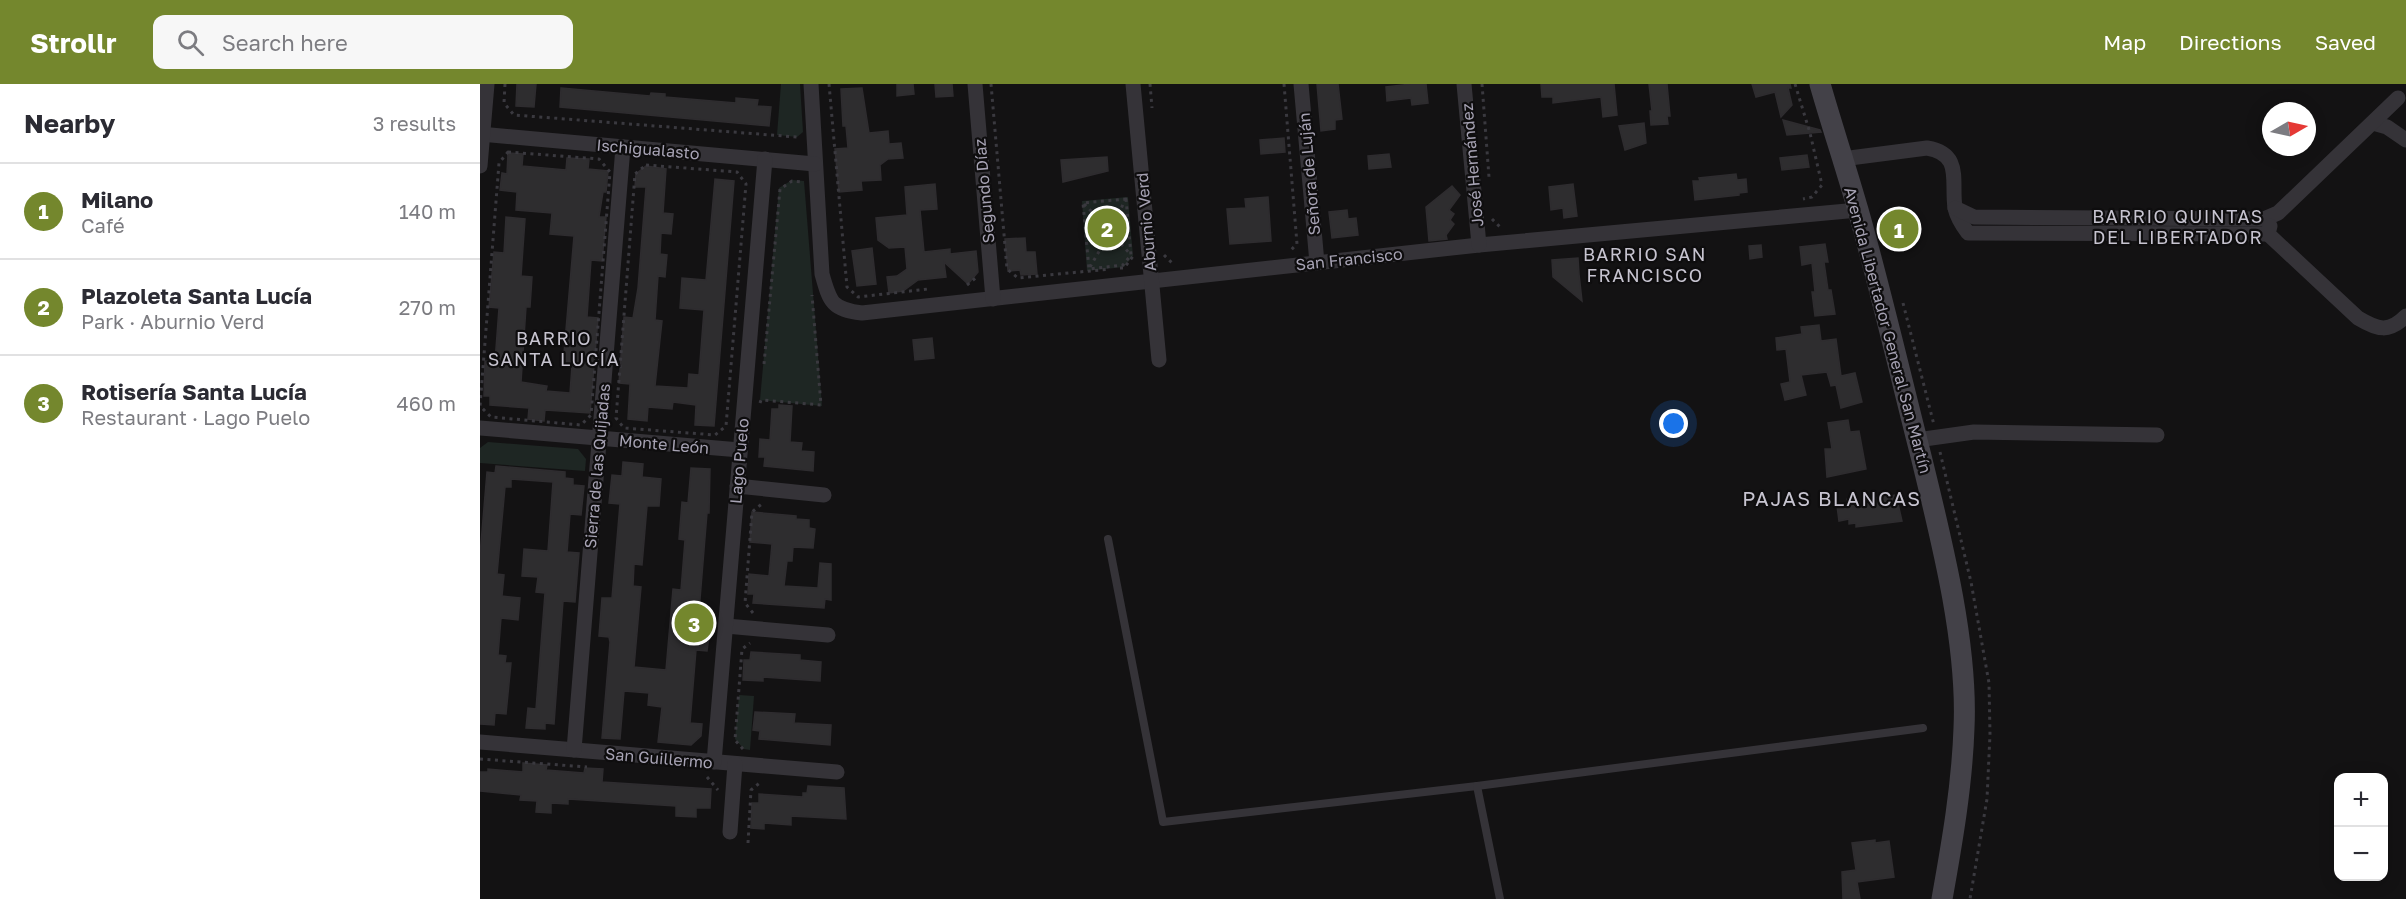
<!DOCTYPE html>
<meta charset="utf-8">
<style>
body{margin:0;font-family:"Golos Text",sans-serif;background:#f7f7f7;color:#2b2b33}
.controls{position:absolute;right:18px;bottom:18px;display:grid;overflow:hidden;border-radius:12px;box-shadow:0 3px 15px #0003}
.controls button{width:54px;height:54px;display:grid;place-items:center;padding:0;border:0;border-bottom:2px solid #e1e1e2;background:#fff;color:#2b2b33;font:30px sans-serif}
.compass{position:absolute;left:1782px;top:18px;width:54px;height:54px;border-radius:50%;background:#fff;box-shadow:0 3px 15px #0003;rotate:81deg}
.you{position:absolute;left:1194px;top:340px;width:21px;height:21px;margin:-15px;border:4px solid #fff;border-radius:50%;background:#1a73e8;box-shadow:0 0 0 9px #1a73e833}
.badge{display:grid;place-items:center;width:39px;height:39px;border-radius:50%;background:#74872d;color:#fff;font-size:20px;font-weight:700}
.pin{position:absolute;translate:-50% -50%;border:3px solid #fff;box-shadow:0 2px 6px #0006}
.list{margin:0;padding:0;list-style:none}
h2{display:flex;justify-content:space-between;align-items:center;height:78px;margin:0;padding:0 24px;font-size:26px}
h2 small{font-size:20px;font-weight:400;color:#7c7c81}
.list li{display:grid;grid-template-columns:39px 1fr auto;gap:18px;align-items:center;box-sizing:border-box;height:96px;padding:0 24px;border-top:2px solid #e1e1e2}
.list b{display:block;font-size:22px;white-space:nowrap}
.list p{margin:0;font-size:20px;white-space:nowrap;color:#7c7c81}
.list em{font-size:20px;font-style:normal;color:#7c7c81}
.icon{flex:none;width:33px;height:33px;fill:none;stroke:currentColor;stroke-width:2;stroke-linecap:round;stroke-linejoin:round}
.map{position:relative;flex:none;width:1926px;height:815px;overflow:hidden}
header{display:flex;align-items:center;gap:36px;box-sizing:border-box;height:84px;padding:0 30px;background:#74872d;color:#fff}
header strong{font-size:28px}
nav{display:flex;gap:33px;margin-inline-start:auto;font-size:21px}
.search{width:420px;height:54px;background:#f7f7f7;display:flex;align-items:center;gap:15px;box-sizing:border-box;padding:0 21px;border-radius:12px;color:#7c7c81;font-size:22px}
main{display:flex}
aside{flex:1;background:#fff}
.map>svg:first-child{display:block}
.green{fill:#1e2623}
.building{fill:#2e2d2f;stroke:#2e2c2f;stroke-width:1.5}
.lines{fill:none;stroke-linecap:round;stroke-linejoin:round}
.path{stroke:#3a393f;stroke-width:3;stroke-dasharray:3 4.5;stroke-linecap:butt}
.lane{stroke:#353338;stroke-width:8}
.street{stroke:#353338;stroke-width:15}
.secondary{stroke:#434148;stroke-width:21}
.labels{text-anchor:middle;stroke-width:4.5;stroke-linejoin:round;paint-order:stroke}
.street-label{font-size:16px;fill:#a7a3b4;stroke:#0e0d0e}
.neighbourhood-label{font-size:18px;letter-spacing:1.5px;fill:#c7c4d0;stroke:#0e0d0e}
.quarter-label{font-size:20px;letter-spacing:1.5px;fill:#c7c4d0;stroke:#0e0d0e}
</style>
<header>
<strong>Strollr</strong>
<div class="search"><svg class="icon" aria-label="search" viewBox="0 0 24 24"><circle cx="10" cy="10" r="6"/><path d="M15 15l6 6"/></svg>Search here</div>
<nav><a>Map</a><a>Directions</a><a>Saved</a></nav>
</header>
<main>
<aside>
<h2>Nearby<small>3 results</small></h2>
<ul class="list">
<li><span class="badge">1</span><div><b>Milano</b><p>Café</p></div><em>140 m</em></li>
<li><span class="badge">2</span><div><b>Plazoleta Santa Lucía</b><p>Park · Aburnio Verd</p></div><em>270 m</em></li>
<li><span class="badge">3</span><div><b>Rotisería Santa Lucía</b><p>Restaurant · Lago Puelo</p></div><em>460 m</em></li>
</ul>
</aside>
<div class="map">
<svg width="1926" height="815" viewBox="0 0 1926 815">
<rect width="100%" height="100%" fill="#131213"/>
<g class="green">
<polygon points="301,0 320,0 323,48 317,53 297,51"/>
<polygon points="312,96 324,97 342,322 280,316 299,104"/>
<polygon points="648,113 653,172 644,183 607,187 602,117"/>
<polygon points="8,358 98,365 106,375 105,387 0,379 0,364"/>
<polygon points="259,611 274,612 270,666 264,665 255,655"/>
</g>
<g class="building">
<polygon points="37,0 56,0 54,23 36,22"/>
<polygon points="417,0 433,0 434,10 417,12"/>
<polygon points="455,0 472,0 473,12 456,13"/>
<polygon points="837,0 858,0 862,35 855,36 855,45 841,47"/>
<polygon points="931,0 946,0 948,19 932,21 931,14 907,17 906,3"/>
<polygon points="1061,0 1134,0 1137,31 1123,33 1121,13 1073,19 1073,13 1062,13"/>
<polygon points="1169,0 1187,0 1190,32 1187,32 1188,40 1171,41 1170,27 1172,27"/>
<polygon points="1272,0 1310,0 1311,4 1308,4 1312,21 1301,33 1295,8 1276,13"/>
<polygon points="81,4 170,12 171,9 185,10 185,13 256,19 256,14 278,16 277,22 291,23 289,42 80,23"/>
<polygon points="382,4 389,49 408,47 409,60 421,59 423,74 408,75 400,81 401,96 381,97 382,106 359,108 355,65 368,64 366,42 363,42 361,5"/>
<polygon points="1303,36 1340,46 1341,48 1307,51"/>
<polygon points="1164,39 1166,59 1145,66 1139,42"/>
<polygon points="804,54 805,68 781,70 780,56"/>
<polygon points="28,69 43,70 42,82 86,86 87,74 109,75 108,85 128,87 126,108 123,108 119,133 126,133 122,177 111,176 107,233 118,234 110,329 65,326 64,337 48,335 49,324 10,321 10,312 4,312 5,277 15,278 19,224 9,223 14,168 24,169 26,133 45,135 41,192 52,193 50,223 46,223 41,298 67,302 66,307 90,309 92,282 83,281 94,152 70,150 72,129 36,126 37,108 20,106 22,89 27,90"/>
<polygon points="909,70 911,83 889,85 888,72"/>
<polygon points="1327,71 1329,83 1302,86 1300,74"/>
<polygon points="627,73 628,87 583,98 581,76"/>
<polygon points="166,82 186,85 183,129 193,130 191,150 181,149 180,170 187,171 185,193 178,192 175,236 182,237 175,302 208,304 209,290 219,291 224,226 200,224 202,194 226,196 235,95 254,97 234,342 215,341 216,321 193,318 192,325 168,323 167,337 148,335 150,300 139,299 144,233 153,234 158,204 166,103 155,103 156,90"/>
<polygon points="1256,90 1257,96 1266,95 1267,108 1259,109 1259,111 1215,116 1213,97 1220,97 1219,94"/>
<polygon points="455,100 457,125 440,126 444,168 470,165 470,170 496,167 498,188 488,200 464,178 466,193 438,196 423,207 409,209 407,193 417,192 427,185 425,163 409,164 398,156 396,134 427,131 425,103"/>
<polygon points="1093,100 1097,132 1084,134 1083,124 1071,126 1069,103"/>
<polygon points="972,102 980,111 969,126 974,130 970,136 974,140 966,151 967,155 949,157 946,123"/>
<polygon points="788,113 791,157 750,160 747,125 766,124 765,115"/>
<polygon points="867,126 868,135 876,134 878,151 852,154 849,128"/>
<polygon points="545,154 546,168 555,168 557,190 541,191 540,186 528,187 525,155"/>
<polygon points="1345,160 1348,178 1344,178 1348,206 1351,206 1355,230 1335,232 1332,208 1335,208 1332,179 1322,181 1320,163"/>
<polygon points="1281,161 1282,173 1270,175 1269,162"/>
<polygon points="392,164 396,200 377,202 372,167"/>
<polygon points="1098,174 1099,190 1102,217 1073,193 1072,176"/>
<polygon points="1339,241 1341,257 1356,255 1361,292 1375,289 1382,318 1361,324 1356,301 1351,302 1347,288 1321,291 1326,311 1305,316 1301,300 1310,298 1306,265 1297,266 1296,254 1322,250 1321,243"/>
<polygon points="452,254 454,274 435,276 433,256"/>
<polygon points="299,321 312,322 310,358 322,359 321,367 334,368 333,387 284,382 285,373 279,373 280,355 290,356 292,325 299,325"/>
<polygon points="1368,336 1370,348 1379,347 1386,385 1347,393 1345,365 1352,365 1348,339"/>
<polygon points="143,378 163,380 162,393 181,395 179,422 167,422 162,481 154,480 153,502 161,503 154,583 186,586 193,505 201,506 205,456 199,455 202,418 208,419 211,384 230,385 229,429 227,429 217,552 229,552 227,567 216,566 210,639 222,640 221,652 211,661 178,658 182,623 168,621 169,609 144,607 140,655 122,654 130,558 129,553 119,552 122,514 132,514 140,420 129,419 132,391 142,392"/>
<polygon points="16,382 85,388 85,394 93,395 93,401 104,402 101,431 90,430 87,468 99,469 95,518 83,517 74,640 65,639 65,645 46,644 48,624 56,625 65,509 56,508 58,493 42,492 44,465 68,467 73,398 31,395 31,403 25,403 17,490 24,491 22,512 40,514 38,536 21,534 18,571 26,572 25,579 31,579 26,630 15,629 14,641 0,640 0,471 7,388 15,389"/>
<polygon points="1416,411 1422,437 1376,443 1376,439 1369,440 1369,435 1359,437 1357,422 1367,421 1367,416 1377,425 1384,420 1394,419 1393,414"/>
<polygon points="272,428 316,432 316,435 329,436 329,444 335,445 333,464 313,463 312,477 307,477 304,502 338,504 340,479 351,480 351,516 345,515 344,524 273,519 274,510 268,510 269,490 289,492 292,460 270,458"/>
<polygon points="271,568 320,571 320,576 341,578 340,597 283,593 283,597 263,596 264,576 270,576"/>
<polygon points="275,628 315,630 314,639 351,641 350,661 279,655 280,647 273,646"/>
<polygon points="43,679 67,681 66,686 104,689 105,684 123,685 122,698 231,705 230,724 216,724 216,733 196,732 196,722 88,715 88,720 71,719 71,729 56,728 57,717 40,716 41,711 0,707 0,688 8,688 8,685 43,688"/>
<polygon points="328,702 364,704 366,735 311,732 311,741 284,739 284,745 271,744 272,719 279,719 279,710 323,713 323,709 327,709"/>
<polygon points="1395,756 1395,759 1409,757 1414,793 1377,798 1380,815 1363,815 1362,788 1376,786 1372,759"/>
</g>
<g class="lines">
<g class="path">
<polyline points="25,0 24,19 34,31 317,53 319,51"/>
<polyline points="349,0 367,203 378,213 448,205"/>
<polyline points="511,0 527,185 538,194 630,185"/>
<polyline points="670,0 672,24"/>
<polyline points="804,0 817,160 811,166"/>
<polyline points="1002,0 1009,93"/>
<polyline points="1315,0 1330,49 1342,101 1332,113 1323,115"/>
<polygon points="28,68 119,75 130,88 111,331 101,341 11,333 0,322 19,79"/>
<polygon points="166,81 257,88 266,100 246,342 235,351 144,344 136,334 155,90"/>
<polygon points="646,115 651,171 643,181 609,185 603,119"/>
<polyline points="604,120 628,144"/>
<polyline points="1012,135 1022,145"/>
<polyline points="632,144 645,116"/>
<polyline points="684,171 694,181"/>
<polyline points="610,183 628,152 626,149 630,144 634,146 633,151 651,171"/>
<polyline points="640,184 644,184 654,171"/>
<polyline points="487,201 498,192"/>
<polyline points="1423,219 1454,341"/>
<polyline points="284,280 300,105 312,97 322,98"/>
<polyline points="280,319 281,316 341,321 332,211"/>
<polyline points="1460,368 1491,498 1509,599 1510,650 1507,715 1490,815"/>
<polyline points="273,529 265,519 272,428 283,419"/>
<polyline points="263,665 255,656 262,565 270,559"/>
<polyline points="0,675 107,683"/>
<polyline points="227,693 238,706"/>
<polyline points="268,759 271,706 282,697"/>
</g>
<g class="lane">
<polyline points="628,455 683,738 997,702 1443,644"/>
<polyline points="997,702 1020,815"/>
</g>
<g class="street">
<path d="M331,0l11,190c8,29 10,35 40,39l617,-68 379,-35"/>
<polyline points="495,0 513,215"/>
<polyline points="653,0 679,276"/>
<polyline points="821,0 837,179"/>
<polyline points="984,0 999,161"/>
<polyline points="1893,39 1907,43 1926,56"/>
<polyline points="0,50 335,80"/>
<path d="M1362,75l85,-11c36,6 24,33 28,60 2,9 7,17 13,25l300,1"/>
<polyline points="0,82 7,0"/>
<polyline points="1475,124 1494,133 1784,135 1798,129 1918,14"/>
<path d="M1790,142l-2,8 90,84c20,12 31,15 48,-2"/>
<polyline points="0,344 260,366"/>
<polyline points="1437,356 1494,348 1677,351"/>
<polyline points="257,402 344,411"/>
<polyline points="246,542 348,551"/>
<polyline points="0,658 357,688"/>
<polyline points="94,666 143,63"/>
<polyline points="234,678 285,75"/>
<polyline points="250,748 255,680"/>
</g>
<path class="secondary" d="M1340,0c12,42 26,84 38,126 23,81 42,164 63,246 20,82 47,187 43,272 -2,58 -12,115 -22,171"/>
</g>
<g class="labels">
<g class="street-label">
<text transform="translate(168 65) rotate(5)" y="6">Ischigualasto</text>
<text transform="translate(992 81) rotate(-95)" y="6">José Hernández</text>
<text transform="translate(829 90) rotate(-95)" y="6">Señora de Luján</text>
<text transform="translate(504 107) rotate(-95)" y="6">Segundo Díaz</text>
<text transform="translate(666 138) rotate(-95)" y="6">Aburnio Verd</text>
<text transform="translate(869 175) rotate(-6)" y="6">San Francisco</text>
<text transform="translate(1408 246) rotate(75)" y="6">Avenida Libertador General San Martín</text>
<text transform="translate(184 360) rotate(5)" y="6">Monte León</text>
<text transform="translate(259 377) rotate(-85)" y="6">Lago Puelo</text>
<text transform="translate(117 382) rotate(-85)" y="6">Sierra de las Quijadas</text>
<text transform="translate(179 674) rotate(5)" y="6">San Guillermo</text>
</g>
<g class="neighbourhood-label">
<text x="1698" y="139">BARRIO QUINTAS<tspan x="1698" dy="21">DEL LIBERTADOR</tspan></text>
<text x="1165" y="177">BARRIO SAN<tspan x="1165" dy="21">FRANCISCO</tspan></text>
<text x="74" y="261">BARRIO<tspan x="74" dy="21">SANTA LUCÍA</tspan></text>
</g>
<g class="quarter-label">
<text x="1352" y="422">PAJAS BLANCAS</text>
</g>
</g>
</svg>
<div class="controls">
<button>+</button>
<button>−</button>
</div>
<svg class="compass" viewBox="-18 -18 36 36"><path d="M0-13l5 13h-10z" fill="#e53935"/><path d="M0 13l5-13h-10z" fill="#7c7c81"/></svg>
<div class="you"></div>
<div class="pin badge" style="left:1419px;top:145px">1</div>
<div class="pin badge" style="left:627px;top:144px">2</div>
<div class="pin badge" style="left:214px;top:539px">3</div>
</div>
</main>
